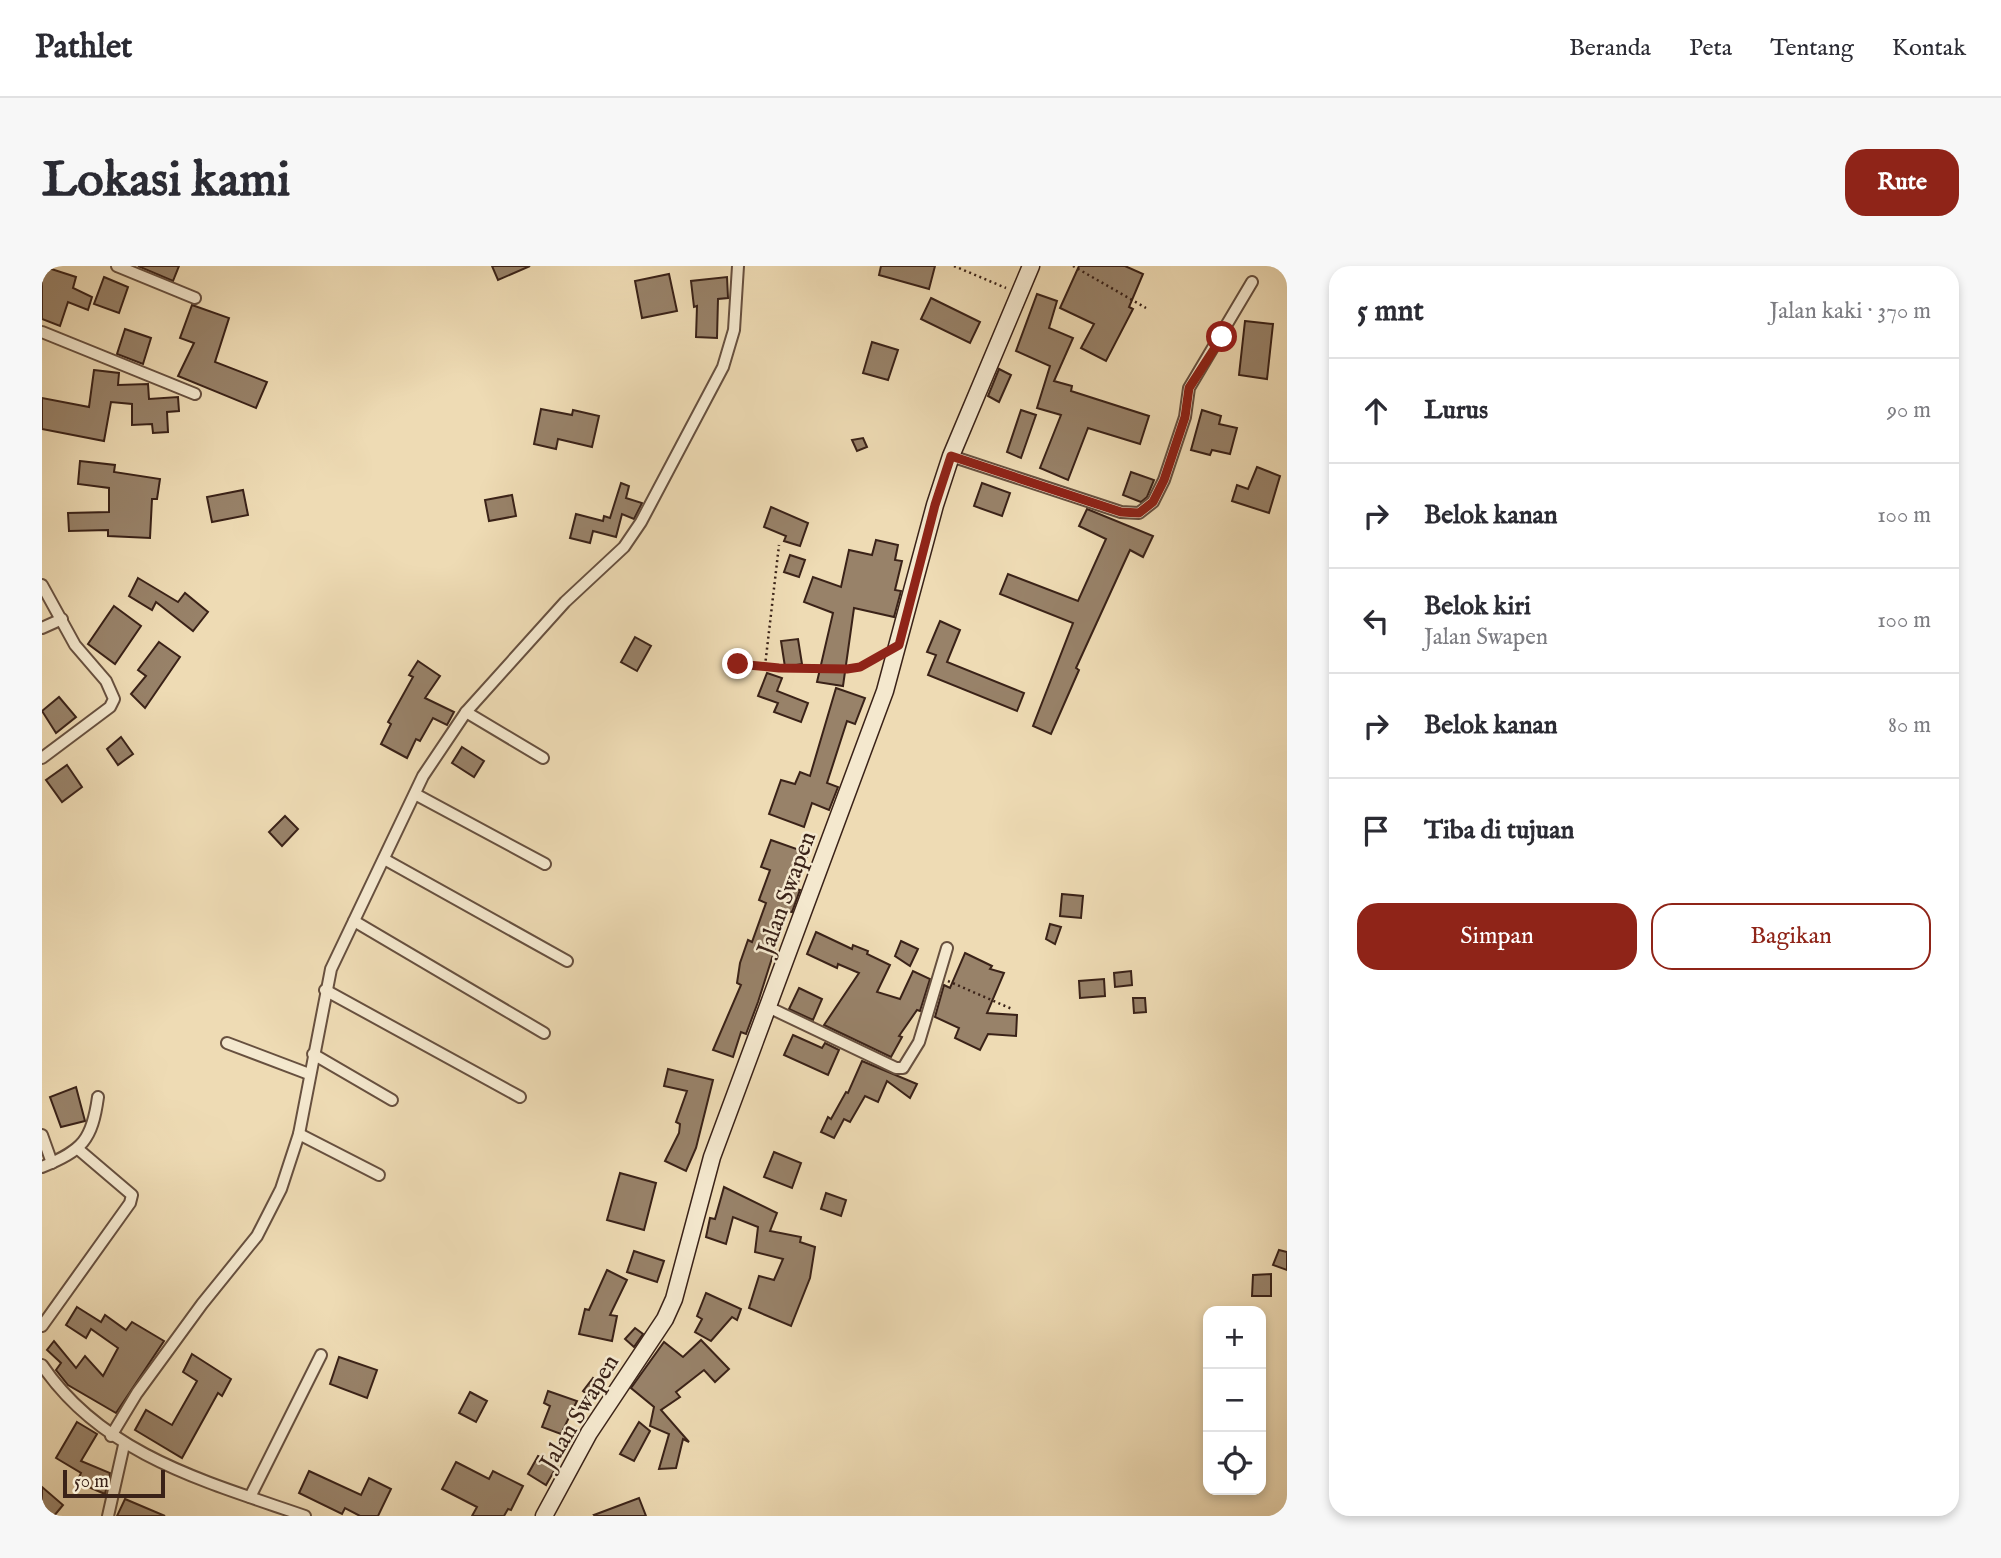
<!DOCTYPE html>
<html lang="id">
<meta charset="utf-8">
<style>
body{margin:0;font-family:"IM FELL English",serif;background:#f7f7f7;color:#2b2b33}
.controls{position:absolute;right:21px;bottom:21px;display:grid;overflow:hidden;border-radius:14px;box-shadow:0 4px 10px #0003}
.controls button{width:63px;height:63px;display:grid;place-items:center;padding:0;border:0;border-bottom:2px solid #e1e1e2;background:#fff;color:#2b2b33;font:35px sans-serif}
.scale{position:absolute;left:21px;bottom:18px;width:102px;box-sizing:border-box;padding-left:7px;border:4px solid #3a2218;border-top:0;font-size:19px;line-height:24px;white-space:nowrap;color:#3a2218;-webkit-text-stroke:5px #f4e8ce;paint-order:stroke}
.stop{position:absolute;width:21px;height:21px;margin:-16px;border:5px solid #8f2418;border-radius:50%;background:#fff}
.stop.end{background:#8f2418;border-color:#fff;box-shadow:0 2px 7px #0008}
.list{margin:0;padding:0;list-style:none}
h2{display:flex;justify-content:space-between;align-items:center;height:91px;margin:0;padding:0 28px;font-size:30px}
h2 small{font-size:23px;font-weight:400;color:#7c7c81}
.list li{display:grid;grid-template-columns:46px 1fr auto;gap:21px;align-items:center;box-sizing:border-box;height:105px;padding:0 28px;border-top:2px solid #e1e1e2}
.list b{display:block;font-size:26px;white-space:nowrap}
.list p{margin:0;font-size:23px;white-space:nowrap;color:#7c7c81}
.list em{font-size:23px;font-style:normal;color:#7c7c81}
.actions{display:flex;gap:14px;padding:21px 28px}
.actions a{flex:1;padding:16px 0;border:2px solid #8f2418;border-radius:21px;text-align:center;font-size:24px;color:#8f2418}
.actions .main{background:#8f2418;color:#fff}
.icon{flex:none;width:38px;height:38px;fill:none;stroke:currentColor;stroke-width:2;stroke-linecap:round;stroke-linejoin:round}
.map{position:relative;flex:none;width:1245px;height:1250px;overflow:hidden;border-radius:21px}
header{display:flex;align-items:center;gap:42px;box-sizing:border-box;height:98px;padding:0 35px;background:#fff;border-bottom:2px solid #e1e1e2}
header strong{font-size:33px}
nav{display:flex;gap:38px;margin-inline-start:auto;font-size:24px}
.intro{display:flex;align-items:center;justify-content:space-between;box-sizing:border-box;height:168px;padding:0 42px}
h1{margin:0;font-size:49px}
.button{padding:18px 32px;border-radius:21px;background:#8f2418;color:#fff;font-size:24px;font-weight:700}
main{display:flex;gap:42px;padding:0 42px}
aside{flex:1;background:#fff;border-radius:21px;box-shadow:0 4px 10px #0003}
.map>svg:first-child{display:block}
.building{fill:#988269;stroke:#3a2218;stroke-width:2}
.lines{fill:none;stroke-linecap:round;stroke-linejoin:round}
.street-casing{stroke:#67503f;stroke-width:14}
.secondary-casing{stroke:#3a2218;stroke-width:19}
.path{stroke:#3a2218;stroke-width:2.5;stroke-dasharray:2 3.5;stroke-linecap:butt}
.street{stroke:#f4e8ce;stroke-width:10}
.secondary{stroke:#f4e8ce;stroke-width:16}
.route{stroke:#8f2418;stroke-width:9}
.labels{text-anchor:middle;stroke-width:5;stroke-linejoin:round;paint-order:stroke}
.street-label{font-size:24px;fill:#3a2218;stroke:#f4e8ce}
</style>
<header>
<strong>Pathlet</strong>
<nav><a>Beranda</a><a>Peta</a><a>Tentang</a><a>Kontak</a></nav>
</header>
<div class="intro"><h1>Lokasi kami</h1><a class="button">Rute</a></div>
<main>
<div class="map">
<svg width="1245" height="1250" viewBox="0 0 1245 1250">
<rect width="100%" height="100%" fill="#eedbb4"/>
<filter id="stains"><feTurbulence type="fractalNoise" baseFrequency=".00286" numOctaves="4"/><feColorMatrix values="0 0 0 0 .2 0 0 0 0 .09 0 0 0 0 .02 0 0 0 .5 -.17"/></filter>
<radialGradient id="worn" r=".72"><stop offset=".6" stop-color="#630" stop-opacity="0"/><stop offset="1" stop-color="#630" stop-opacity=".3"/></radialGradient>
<g class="building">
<polygon points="0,0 34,11 31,22 50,31 46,44 26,36 18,60 0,53"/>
<polygon points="96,0 137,0 131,15"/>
<polygon points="450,0 488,0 456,14"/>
<polygon points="839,0 893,0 887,23 837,9"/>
<polygon points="1037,0 1083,0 1101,8 1087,41 1091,43 1064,95 1039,82 1052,58 1018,42"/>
<polygon points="627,8 635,45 600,52 593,15"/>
<polygon points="62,11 86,21 77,47 52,38"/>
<polygon points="685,11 686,32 676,33 675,72 654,71 655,40 652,41 649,15"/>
<polygon points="995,28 1015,35 1007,62 1031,72 1012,115 1030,120 1029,125 1107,150 1098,178 1046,162 1026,214 998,202 1019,149 995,142 1008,100 974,85"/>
<polygon points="889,32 938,56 928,77 879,53"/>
<polygon points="150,39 187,52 173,96 225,116 214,142 136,110 152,77 138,72"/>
<polygon points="1203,55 1231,58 1225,113 1197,109"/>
<polygon points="83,63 109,72 101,98 75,88"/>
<polygon points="830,76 856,84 846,114 821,107"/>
<polygon points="957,103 969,109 957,136 946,130"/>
<polygon points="52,104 77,107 76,119 106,118 107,133 136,131 137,145 125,146 126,166 111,167 110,158 90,159 90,138 69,136 62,175 0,163 0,132 47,141"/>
<polygon points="499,143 530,149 531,144 557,150 550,181 516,173 514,183 492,178"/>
<polygon points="979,144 994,149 979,192 965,186"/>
<polygon points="1160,144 1179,150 1177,158 1195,162 1188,188 1170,184 1168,189 1149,184"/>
<polygon points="821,172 825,181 815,185 810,174"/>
<polygon points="38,195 73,199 72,206 118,213 115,233 110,233 108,272 66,270 66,264 27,265 26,247 67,246 67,222 36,218"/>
<polygon points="1215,201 1238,210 1227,247 1190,235 1195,219 1206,223"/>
<polygon points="1089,206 1112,214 1105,231 1099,236 1081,229"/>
<polygon points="579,217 587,220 584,232 600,237 592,253 580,248 574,271 551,265 548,277 528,272 534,248 561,255 562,250 568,252"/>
<polygon points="940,217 968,227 960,250 932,240"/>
<polygon points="201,224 206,249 170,256 165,231"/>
<polygon points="470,229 474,250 447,255 443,234"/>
<polygon points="729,241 766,257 758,280 742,275 744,270 722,261"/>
<polygon points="1045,243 1111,270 1101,291 1088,284 1034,402 1037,404 1009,468 991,460 1031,357 958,328 966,308 1036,335 1064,273 1037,260"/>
<polygon points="834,274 856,279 853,294 860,295 853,324 859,325 852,351 812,342 801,420 775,416 791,347 762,336 771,311 799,321 807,284 830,289"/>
<polygon points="748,289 763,294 757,311 742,306"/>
<polygon points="96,312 136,336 143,327 166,346 151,365 114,336 110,344 87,330"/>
<polygon points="72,340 99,360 73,398 46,378"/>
<polygon points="898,355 918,364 905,396 982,427 975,445 886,409 894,389 885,386"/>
<polygon points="593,371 609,380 595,405 579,396"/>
<polygon points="756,373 760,398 743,401 739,375"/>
<polygon points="117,376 138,391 103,442 89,428 104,410 96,404"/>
<polygon points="376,395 398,410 383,432 412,446 405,459 391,452 378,475 374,473 365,492 339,478 349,458 346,456 371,411 367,409"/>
<polygon points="725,407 740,412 735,425 766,437 759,456 732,446 736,437 716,430"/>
<polygon points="794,422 823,432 813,458 805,455 785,517 796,521 787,544 770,537 762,561 727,548 739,514 753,518 758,506 768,510"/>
<polygon points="17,431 34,451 14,467 0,445"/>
<polygon points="79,471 91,488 76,499 65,483"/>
<polygon points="420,481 442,495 432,511 410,497"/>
<polygon points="25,499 40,521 20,536 4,514"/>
<polygon points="243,550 256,563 240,580 227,566"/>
<polygon points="729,574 766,587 754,623 758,624 750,646 745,645 716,736 704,768 699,766 691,791 671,784 699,719 695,717 698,697 706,674 710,676 724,637 717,634 728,604 719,601"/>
<polygon points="1020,628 1041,630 1039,652 1018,650"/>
<polygon points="1008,658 1019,661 1013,678 1004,673"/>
<polygon points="774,666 810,683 811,679 826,685 825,688 848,699 835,726 858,733 871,705 888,713 878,745 875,744 857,770 860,771 849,791 782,759 817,707 796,698 795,702 765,688"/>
<polygon points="859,675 876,683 868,700 853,690"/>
<polygon points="923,687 950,700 948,703 962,707 945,747 975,749 974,770 946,768 938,784 913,772 917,762 893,751 902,719 908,722"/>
<polygon points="1089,705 1090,719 1073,721 1072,707"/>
<polygon points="1062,713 1063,730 1038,732 1037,715"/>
<polygon points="757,722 780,733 771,754 747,743"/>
<polygon points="1091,732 1103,732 1104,746 1092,747"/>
<polygon points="751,769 780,782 783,777 797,784 786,809 742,789"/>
<polygon points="820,795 875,818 868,832 845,815 836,836 823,830 808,856 802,853 792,872 779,866 786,851 789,853 804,826 806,827"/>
<polygon points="626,803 671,814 654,882 644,905 623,895 637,867 638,858 634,856 645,825 622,820"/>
<polygon points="34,821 43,855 19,861 8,831"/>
<polygon points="732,886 759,897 750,922 722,911"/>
<polygon points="578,907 614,917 602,964 565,954"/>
<polygon points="682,921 735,947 728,965 759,971 758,976 773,981 768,1012 749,1060 707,1042 717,1010 732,1014 741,993 713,986 716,961 691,951 684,978 664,971 668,952 673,953"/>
<polygon points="784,927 804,934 799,950 779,943"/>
<polygon points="1237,984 1245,986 1245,1004 1231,999"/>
<polygon points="592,985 622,995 615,1016 585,1006"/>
<polygon points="565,1004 585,1014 568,1049 575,1050 570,1075 537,1068 543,1043 547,1044"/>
<polygon points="1229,1008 1229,1030 1210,1030 1211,1009"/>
<polygon points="664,1027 699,1043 695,1054 690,1051 669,1075 653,1066 660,1053 655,1050"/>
<polygon points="35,1041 59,1056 63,1049 84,1064 90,1056 122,1075 74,1147 26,1119 14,1104 19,1097 5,1084 12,1075 34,1102 43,1090 61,1110 76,1082 49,1063 44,1072 24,1059"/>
<polygon points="593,1062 601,1068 592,1081 583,1073"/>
<polygon points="659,1074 687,1103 673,1116 662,1104 634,1126 638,1131 619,1144 647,1176 641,1173 634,1202 617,1203 627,1168 608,1160 612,1141 589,1122 622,1076 641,1091"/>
<polygon points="150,1088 189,1113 180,1130 176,1127 140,1192 93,1164 104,1144 130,1159 155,1115 141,1106"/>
<polygon points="297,1091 335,1104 325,1132 288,1118"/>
<polygon points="551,1112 559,1119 551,1133 541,1125"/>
<polygon points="506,1125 535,1135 519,1168 500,1161 508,1140 502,1137"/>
<polygon points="428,1126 445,1135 434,1156 417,1147"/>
<polygon points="35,1156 55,1168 39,1195 68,1207 63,1228 35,1216 39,1207 14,1192"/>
<polygon points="597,1156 608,1165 592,1195 578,1188"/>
<polygon points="496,1190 515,1200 504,1219 486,1208"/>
<polygon points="414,1196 447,1213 451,1205 481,1220 469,1244 466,1243 462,1250 430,1250 435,1241 400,1223"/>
<polygon points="267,1205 319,1229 327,1212 349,1223 336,1250 318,1250 303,1242 300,1248 257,1227"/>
<polygon points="0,1221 21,1239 12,1250 0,1250"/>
<polygon points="597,1232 604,1250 553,1250 552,1249"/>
<polygon points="83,1233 123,1250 75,1250"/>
</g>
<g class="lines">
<defs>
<g id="street">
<polyline points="75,0 153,32"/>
<polyline points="0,66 153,128"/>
<polyline points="909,190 1079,246 1097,247 1111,236 1122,214 1143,151 1147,122 1210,16"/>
<polyline points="0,319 33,379 64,415 72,433 68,441 0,492"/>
<polyline points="0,362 20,353"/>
<polyline points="424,446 501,492"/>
<polyline points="373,528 503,598"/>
<polyline points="342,593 525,695"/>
<polyline points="312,655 502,767"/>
<polyline points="283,724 478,831"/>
<polyline points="726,741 854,802 861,802 877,776 905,682"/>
<polyline points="185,777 267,808"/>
<polyline points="271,788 350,834"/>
<polyline points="257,868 337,909"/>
<polyline points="0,869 10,897"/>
<path d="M0,901c41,-17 50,-27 56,-70"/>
<polyline points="0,1060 88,937 90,929 36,883"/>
<path d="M0,1099c61,90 165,117 263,151"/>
<polyline points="69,1170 95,1127 160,1038 215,970 239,923 257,868 289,703 381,510 424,446 523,336 582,281 599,256 681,101 692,64 696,0"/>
<polyline points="208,1231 279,1089"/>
<polyline points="66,1250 82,1179"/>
</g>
<polyline id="secondary" points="502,1250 547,1167 623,1053 632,1033 670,891 843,425 893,239 909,190 989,0"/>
</defs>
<use href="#street" class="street-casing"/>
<use href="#secondary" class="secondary-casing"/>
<g class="path">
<polyline points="912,0 964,22"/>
<polyline points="1031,0 1104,42"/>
<polyline points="696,398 737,402 805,403 818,401 836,391"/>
<polyline points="723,400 737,279"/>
<polyline points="906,715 970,743"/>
</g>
<use href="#street" class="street"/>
<use href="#secondary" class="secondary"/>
</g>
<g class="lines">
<polyline class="route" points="696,398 737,402 805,403 818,401 857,379 893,239 909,190 1079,246 1097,247 1111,236 1122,214 1143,151 1147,122 1180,71"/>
</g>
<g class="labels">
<g class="street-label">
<text transform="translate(744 627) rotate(-70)" y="8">Jalan Swapen</text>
<text transform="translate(537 1146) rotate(-59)" y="8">Jalan Swapen</text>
</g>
</g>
<rect width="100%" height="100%" filter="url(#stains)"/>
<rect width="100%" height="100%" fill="url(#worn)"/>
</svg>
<div class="controls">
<button>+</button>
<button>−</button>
<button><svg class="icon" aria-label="locate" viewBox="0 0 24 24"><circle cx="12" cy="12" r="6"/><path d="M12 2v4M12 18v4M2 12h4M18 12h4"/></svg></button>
</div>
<div class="scale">50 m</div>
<div class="stop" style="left:1180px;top:71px"></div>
<div class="stop end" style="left:696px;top:398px"></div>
</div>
<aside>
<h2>5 mnt<small>Jalan kaki · 370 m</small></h2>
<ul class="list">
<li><svg class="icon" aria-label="ahead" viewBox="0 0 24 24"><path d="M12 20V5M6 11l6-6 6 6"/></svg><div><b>Lurus</b></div><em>90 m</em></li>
<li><svg class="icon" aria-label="right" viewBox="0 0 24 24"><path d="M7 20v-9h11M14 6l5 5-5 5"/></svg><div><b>Belok kanan</b></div><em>100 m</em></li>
<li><svg class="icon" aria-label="left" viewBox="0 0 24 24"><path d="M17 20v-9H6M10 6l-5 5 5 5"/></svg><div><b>Belok kiri</b><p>Jalan Swapen</p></div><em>100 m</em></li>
<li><svg class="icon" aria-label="right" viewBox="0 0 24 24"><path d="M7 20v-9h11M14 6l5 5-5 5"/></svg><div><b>Belok kanan</b></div><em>80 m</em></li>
<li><svg class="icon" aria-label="arrive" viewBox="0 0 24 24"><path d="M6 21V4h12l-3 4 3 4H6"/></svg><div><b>Tiba di tujuan</b></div></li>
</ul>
<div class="actions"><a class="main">Simpan</a><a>Bagikan</a></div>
</aside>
</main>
